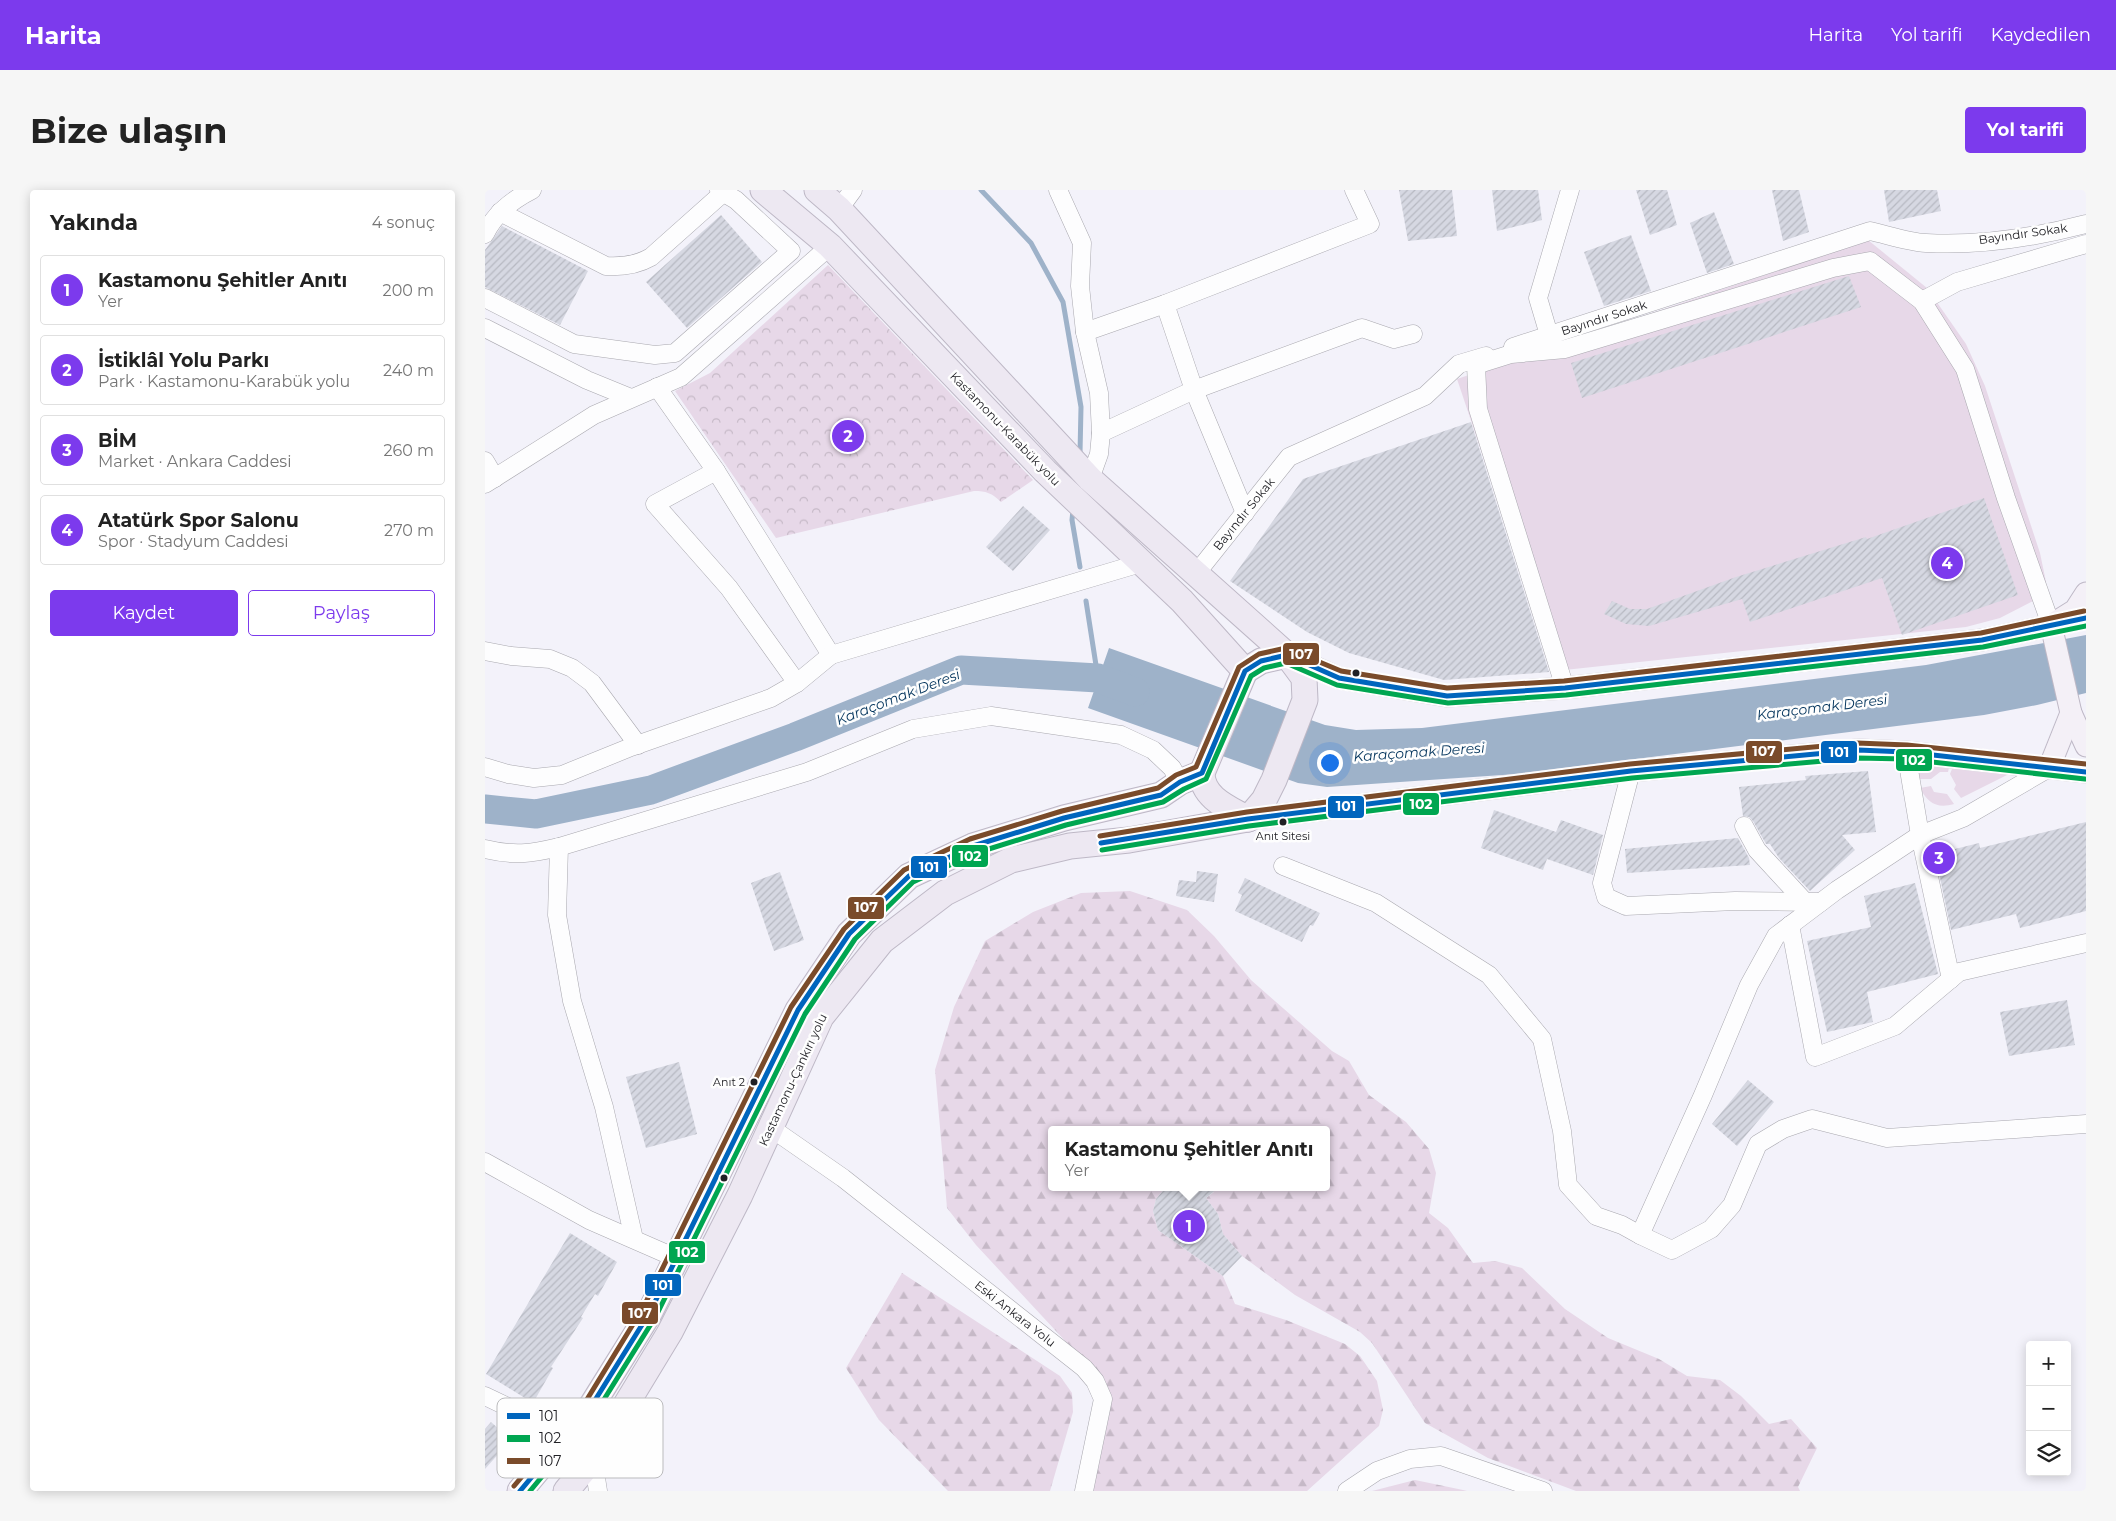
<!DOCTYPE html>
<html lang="tr">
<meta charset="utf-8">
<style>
body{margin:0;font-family:Montserrat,sans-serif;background:#f6f6f6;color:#222}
.controls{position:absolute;right:15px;bottom:15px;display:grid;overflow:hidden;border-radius:5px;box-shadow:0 2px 12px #0003}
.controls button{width:45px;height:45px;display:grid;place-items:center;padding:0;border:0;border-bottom:1px solid #e0e0e0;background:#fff;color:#222;font:25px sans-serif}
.you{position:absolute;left:844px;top:572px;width:18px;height:18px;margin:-12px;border:4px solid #fff;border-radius:50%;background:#1a73e8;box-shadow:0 0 0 8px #1a73e833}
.badge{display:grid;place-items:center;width:32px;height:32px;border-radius:50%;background:#7c3aed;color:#fff;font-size:16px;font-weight:700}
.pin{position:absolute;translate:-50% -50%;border:2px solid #fff;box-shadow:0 1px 5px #0006}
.popup{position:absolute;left:563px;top:936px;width:282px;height:65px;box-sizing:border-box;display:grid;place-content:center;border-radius:5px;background:#fff;filter:drop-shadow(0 1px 4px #0005);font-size:16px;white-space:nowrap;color:#767676}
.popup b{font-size:19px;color:#222}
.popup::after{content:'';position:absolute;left:50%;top:100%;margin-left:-10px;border:10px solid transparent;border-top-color:#fff}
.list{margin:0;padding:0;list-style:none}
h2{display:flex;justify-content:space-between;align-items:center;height:65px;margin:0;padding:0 20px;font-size:21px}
h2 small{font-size:16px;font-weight:400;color:#767676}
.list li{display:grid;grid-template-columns:32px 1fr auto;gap:15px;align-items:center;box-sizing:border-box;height:70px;margin:0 10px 10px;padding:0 10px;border:1px solid #e0e0e0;border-radius:5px}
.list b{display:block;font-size:19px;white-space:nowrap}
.list p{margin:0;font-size:16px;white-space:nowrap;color:#767676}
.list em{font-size:16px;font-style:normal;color:#767676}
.actions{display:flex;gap:10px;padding:15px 20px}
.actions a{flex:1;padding:11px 0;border:1px solid #7c3aed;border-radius:5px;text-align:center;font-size:18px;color:#7c3aed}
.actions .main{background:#7c3aed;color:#fff}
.icon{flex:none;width:28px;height:28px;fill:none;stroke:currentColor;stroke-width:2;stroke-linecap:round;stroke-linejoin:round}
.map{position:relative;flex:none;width:1601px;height:1301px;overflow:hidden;border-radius:5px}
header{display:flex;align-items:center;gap:30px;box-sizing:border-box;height:70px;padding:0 25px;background:#7c3aed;color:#fff}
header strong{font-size:24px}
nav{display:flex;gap:28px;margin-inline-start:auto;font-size:18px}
.intro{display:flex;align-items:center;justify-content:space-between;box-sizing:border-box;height:120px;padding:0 30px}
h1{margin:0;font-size:35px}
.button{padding:12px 22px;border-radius:5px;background:#7c3aed;color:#fff;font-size:18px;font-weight:700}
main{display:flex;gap:30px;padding:0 30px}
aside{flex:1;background:#fff;border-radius:5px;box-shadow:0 2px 12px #0003}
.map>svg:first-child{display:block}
.grass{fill:#e7d8e8}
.forest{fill:url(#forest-firs)}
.park{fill:url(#park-crowns)}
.water{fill:#9eb2c9}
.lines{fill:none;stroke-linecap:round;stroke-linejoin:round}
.stream{stroke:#9eb2c9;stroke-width:5}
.river{stroke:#9eb2c9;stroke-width:29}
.building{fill:url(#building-hatch)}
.minor-casing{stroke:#a9a8af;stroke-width:19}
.major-casing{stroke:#beb8c6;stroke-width:23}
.highway-casing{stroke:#beb8c6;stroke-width:27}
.minor{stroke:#fdfdfe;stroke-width:18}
.major{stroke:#f4f0f7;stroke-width:21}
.highway{stroke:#ede8f2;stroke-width:25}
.bus-1-casing{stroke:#fefefe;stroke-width:9}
.bus-2-casing{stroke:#fefefe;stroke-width:9}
.bus-3-casing{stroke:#fefefe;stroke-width:9}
.bus-1{stroke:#0065bd;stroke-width:5}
.bus-2{stroke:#00a651;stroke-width:5}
.bus-3{stroke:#7a4b2a;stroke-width:5}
.bus-dot{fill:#202025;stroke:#fefefe;stroke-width:2}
.labels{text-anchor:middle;stroke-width:5;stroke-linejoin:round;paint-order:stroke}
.bus-label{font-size:11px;fill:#202025;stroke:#fefefe}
.street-label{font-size:12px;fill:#202025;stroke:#fefefe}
.water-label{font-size:14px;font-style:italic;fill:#04355d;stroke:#fefefe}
.key{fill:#fefefe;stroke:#bbbbbd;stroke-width:1}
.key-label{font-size:14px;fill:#202025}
.line-badge{stroke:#fefefe;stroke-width:2}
.badge-label{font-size:14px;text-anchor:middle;font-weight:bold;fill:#fff}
</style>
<header>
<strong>Harita</strong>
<nav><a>Harita</a><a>Yol tarifi</a><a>Kaydedilen</a></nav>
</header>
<div class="intro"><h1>Bize ulaşın</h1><a class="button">Yol tarifi</a></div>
<main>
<aside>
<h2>Yakında<small>4 sonuç</small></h2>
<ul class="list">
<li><span class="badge">1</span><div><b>Kastamonu Şehitler Anıtı</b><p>Yer</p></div><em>200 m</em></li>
<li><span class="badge">2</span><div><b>İstiklâl Yolu Parkı</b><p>Park · Kastamonu-Karabük yolu</p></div><em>240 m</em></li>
<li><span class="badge">3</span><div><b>BİM</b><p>Market · Ankara Caddesi</p></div><em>260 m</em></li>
<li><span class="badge">4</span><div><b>Atatürk Spor Salonu</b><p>Spor · Stadyum Caddesi</p></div><em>270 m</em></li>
</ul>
<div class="actions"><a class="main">Kaydet</a><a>Paylaş</a></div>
</aside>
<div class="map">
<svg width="1601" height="1301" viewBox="0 0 1601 1301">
<defs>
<pattern id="forest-firs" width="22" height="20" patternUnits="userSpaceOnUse" patternTransform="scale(1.25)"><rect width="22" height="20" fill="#e7d8e8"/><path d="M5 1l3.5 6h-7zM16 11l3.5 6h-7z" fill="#c6b9c7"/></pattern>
<pattern id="park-crowns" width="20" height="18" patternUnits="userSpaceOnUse" patternTransform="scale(1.25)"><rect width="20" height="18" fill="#e7d8e8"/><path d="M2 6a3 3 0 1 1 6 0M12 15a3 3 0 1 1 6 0" fill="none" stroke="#c6b9c7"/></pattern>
<pattern id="building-hatch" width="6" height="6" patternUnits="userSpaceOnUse" patternTransform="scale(1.25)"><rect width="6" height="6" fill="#d6d8e2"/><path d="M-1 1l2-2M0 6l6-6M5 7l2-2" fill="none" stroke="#b7b9c2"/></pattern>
</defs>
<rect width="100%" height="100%" fill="#f3f2fa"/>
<g class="grass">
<polygon points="1383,50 1442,98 1481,154 1500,196 1555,363 1561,392 1552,409 1515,428 1481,437 1070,481 972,189"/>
<polygon points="1433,571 1465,573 1463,582 1455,582 1446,589 1433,589"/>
<polygon points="1469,574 1520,581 1522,585 1476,608 1469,599 1471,595 1465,584"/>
<path d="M1446,596l3,6 13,2 7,10c-17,5 -26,-1 -34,-16z"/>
</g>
<g class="forest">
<polygon points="645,701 702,720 729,746 766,790 847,861 864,871 884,905 921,932 944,959 951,983 944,1023 963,1038 988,1073 1010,1071 1037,1078 1080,1119 1123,1148 1174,1169 1202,1186 1235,1190 1256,1206 1284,1234 1306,1229 1332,1258 1313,1297 1315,1301 1091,1301 1003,1268 940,1233 887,1153 875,1142 810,1105 757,1066 738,1044 733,1024 721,1008 729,1002 724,997 842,997 842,940 566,940 566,997 681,997 671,1009 668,1021 673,1040 738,1086 750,1114 801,1130 860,1154 875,1166 892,1191 898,1220 894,1236 822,1301 599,1301 615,1219 596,1168 491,1055 462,1018 450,880 469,817 500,751 548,722 596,703"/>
<polygon points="417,1083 575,1186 587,1203 588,1222 565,1301 463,1301 394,1230 361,1178"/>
<polygon points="930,1290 978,1300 982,1301 887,1301"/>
</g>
<path class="park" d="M343,75l205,215 -32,22c-9,-9 -15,-11 -27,-11l-198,47 -101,-147 35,-18z"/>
<polygon class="water" points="1601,445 1601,503 1552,515 1499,525 1032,584 842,597 813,593 603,518 624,458 840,535 871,540 937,538 1441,475"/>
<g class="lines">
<g class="stream">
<polyline points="496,0 546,53 578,112 596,217 595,263"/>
<polyline points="588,320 587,330 595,377"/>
<polyline points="601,411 613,488"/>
</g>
<polyline class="river" points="0,619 51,624 166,600 310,547 476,480 613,488 650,502"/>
</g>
<g class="building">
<polygon points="914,0 967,0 972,46 923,51"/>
<polygon points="1007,0 1053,0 1057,30 1012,41"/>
<polygon points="1151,0 1182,0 1192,35 1165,45"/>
<polygon points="1287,0 1314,0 1324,42 1298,51"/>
<polygon points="1399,0 1452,0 1456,21 1404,32"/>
<polygon points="1229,22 1249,74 1222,83 1205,33"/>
<polygon points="236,25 277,72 202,138 161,92"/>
<polygon points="17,36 103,81 75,135 0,97 0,60"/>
<polygon points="1146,45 1166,101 1119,116 1099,62"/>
<polygon points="1364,86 1376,117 1097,208 1086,173"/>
<polygon points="986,232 1064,482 959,490 864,463 822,442 745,391 818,289"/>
<polygon points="1499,308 1533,405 1417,445 1397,388 1265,432 1257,409 1164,436 1141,434 1119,424 1127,411 1145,419 1162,419 1251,387 1381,347 1382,349"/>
<polygon points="538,316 565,340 528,381 501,357"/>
<polygon points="1383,581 1391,642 1357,645 1370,660 1325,701 1294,668 1285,654 1281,654 1268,631 1264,627 1258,626 1254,597 1321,590 1320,586"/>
<polygon points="1009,620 1071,642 1076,630 1118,645 1108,685 1062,669 1058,680 996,658"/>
<polygon points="1601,632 1601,721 1535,738 1531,724 1466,740 1450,664 1494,653 1495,658"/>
<polygon points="1253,648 1264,668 1265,675 1142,683 1140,659"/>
<polygon points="712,681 733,684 729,712 691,706 694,690 711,692"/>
<polygon points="295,682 319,750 289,761 266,693"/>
<polygon points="760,688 835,723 828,736 825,735 817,752 750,721 757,705 753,703"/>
<polygon points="1430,693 1453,784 1382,802 1388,832 1342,842 1322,751 1386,737 1379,706"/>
<polygon points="1582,810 1590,855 1524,866 1515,822"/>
<polygon points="194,872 212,944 161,958 141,887"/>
<polygon points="1263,890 1289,912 1252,956 1227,934"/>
<polygon points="681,997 734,997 721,1008 733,1024 738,1044 757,1066 738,1086 673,1040 668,1021 671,1009"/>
<polygon points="85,1043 132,1072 113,1106 110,1104 96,1127 98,1128 66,1177 68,1178 48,1213 1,1184"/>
<polygon points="6,1232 26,1250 0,1279 0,1239"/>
</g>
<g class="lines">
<defs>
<g id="minor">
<polyline points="573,0 597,53 595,96 600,142 614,203 616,243 614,264 605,289"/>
<polyline points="354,19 368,0"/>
<path d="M15,22l106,54c15,1 31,-1 45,-9l73,-65"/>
<path d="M0,44c10,-21 27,-34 47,-44"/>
<polyline points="0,108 89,154 170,165 190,163 306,61 251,10 234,0"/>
<polyline points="1437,111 1472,92 1601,54"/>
<polyline points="680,114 709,200 760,323"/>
<polyline points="0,138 102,190 146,208"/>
<polyline points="600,142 680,114 885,34 869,0"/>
<polyline points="1064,145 1053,108 1085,0"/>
<path d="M1028,157l357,-116c18,4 38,11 56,12 52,3 110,-6 160,-19"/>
<polyline points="172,197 231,281 346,465 656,373"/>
<polyline points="616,243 709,200 877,138 909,149 928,144"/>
<polyline points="0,271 10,288"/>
<polyline points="231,281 170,314 244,398 312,493"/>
<polyline points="0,294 109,225 196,187 345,56"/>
<polyline points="710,385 804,267 940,206 974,174 1001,166"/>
<polyline points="0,461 26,466 65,469 87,478 107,493 153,555"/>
<polyline points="1080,498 993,219 991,175 1026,164 1080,159 1348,78 1385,71 1437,111 1480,179 1521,308 1566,435"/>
<polyline points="1421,562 1435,645 1466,789"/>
<polyline points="0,577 23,584 49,588 77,585 146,557 286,508 312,493 346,465"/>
<polyline points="1146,581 1117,693 1121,707 1141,716 1250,711 1336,712"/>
<polyline points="1259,636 1272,660 1320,712"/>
<polyline points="74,657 72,725 87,811 119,917 149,1049"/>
<path d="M0,659c29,7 45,5 74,-2l248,-75 106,-43 78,-13 130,19 32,15 19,18 8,14"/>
<polyline points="798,676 891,713 1004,785 1057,849 1077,941 1083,995 1111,1026 1137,1035 1155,1045 1218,905 1264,795 1291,746 1352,700 1435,645 1478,628 1564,578"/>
<polyline points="1305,735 1330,867 1410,836 1474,782 1601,753"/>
<polyline points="286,938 358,988 599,1178 610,1191 618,1209 599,1301"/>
<polyline points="0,972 104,1030 191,1068"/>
<polyline points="1155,1045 1187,1060 1226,1039 1247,1015 1273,954 1298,939 1327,929 1402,948 1601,934"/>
<polyline points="0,1206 83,1246"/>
<polyline points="108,1269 113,1301"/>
<polyline points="862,1301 892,1281 925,1269 956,1266 1058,1301"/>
</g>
<g id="major">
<polyline points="1601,403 1590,420 1566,435 1586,523 1601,556"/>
<polyline points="802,465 854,488 962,506 1080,498 1497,450 1601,428"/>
<polyline points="1564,578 1586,523"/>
<polyline points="763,629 1146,581 1373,560 1421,562 1601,582"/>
</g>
<g id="highway">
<polyline points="278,0 345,56 560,281 697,411 760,481"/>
<polyline points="332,0 354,19 605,289 802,465 819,488 820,510 789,590 779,610 763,629"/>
<path d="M760,481l-43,102c0,25 27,35 46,46"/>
<polyline points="760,481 776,471 802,465"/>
<polyline points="35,1301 107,1215 165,1122 313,820 364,744 424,686 488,656 579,628 676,605 695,592 717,583"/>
<polyline points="81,1301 108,1269 185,1142 255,1005 336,827 397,751 460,703 526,670 585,656 644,650 763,629"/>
</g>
</defs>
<use href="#minor" class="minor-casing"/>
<use href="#major" class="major-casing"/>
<use href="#highway" class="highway-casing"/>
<use href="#minor" class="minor"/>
<use href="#major" class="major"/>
<use href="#highway" class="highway"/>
<defs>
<g id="bus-1">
<polyline points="616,653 763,629 1146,581 1373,560 1421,562 1601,582"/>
<polyline points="35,1301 107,1215 165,1122 313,820 364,744 424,686 488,656 579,628 676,605 695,592 717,583 760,481 776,471 802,465 854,488 962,506 1080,498 1497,450 1601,428"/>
</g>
<g id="bus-2">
<polyline points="617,660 764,636 1147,588 1373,568 1420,569 1600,589"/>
<polyline points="45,1301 113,1219 171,1126 320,824 370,749 428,692 491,663 581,635 678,612 699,599 721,589 766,486 779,478 801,473 852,495 963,513 1081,505 1498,457 1601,436"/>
</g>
<g id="bus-3">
<polyline points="615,646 762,622 1145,574 1372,553 1422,555 1601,574"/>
<polyline points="29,1296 101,1211 158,1118 306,817 359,739 419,680 485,649 577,621 673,598 691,585 711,577 754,477 774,464 801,458 856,481 962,498 1079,491 1496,443 1599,421"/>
</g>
</defs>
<use href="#bus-1" class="bus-1-casing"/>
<use href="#bus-2" class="bus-2-casing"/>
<use href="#bus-3" class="bus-3-casing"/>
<use href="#bus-1" class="bus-1"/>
<use href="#bus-2" class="bus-2"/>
<use href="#bus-3" class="bus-3"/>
</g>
<g class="bus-dot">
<circle cx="871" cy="483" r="4.5"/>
<circle cx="798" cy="632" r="4.5"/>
<circle cx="269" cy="892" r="4.5"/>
<circle cx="239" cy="988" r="4.5"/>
</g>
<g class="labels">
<g class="bus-label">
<text x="798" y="650">Anıt Sitesi</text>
<text x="260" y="896" text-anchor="end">Anıt 2</text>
</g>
<g class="street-label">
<text transform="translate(1538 44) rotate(-8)" y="4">Bayındır Sokak</text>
<text transform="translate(1119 128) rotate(-18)" y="4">Bayındır Sokak</text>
<text transform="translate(520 239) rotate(46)" y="4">Kastamonu-Karabük yolu</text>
<text transform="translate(759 324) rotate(-51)" y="4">Bayındır Sokak</text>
<text transform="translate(308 890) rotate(-65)" y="4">Kastamonu-Çankırı yolu</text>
<text transform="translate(530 1124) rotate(38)" y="4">Eski Ankara Yolu</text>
</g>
<g class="water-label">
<text transform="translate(413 507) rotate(-21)" y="5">Karaçomak Deresi</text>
<text transform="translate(1337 517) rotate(-7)" y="5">Karaçomak Deresi</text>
<text transform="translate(934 562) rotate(-4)" y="5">Karaçomak Deresi</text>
</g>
</g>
<rect x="12" y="1208" width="166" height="80" rx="8" class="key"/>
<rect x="22" y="1223" width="23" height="6" fill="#0065bd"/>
<rect x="22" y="1245" width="23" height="7" fill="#00a651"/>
<rect x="22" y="1268" width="23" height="6" fill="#7a4b2a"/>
<g class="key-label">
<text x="54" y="1231">101</text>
<text x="54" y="1253">102</text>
<text x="54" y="1276">107</text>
</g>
<g class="line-badge">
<rect x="797" y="452" width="38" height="24" rx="5" fill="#7a4b2a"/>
<rect x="1260" y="550" width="38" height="24" rx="5" fill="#7a4b2a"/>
<rect x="1335" y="550" width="38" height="24" rx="5" fill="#0065bd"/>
<rect x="1410" y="558" width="38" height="24" rx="5" fill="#00a651"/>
<rect x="917" y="602" width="38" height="24" rx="5" fill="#00a651"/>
<rect x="842" y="605" width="38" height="24" rx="5" fill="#0065bd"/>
<rect x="466" y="654" width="38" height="24" rx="5" fill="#00a651"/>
<rect x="425" y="665" width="38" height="24" rx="5" fill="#0065bd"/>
<rect x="362" y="706" width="38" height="24" rx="5" fill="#7a4b2a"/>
<rect x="183" y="1050" width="38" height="24" rx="5" fill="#00a651"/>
<rect x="159" y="1083" width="38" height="24" rx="5" fill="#0065bd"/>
<rect x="136" y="1111" width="38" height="24" rx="5" fill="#7a4b2a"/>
</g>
<g class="badge-label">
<text x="816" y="469">107</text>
<text x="1279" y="566">107</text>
<text x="1354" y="567">101</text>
<text x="1429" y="575">102</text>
<text x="936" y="619">102</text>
<text x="861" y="621">101</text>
<text x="485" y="671">102</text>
<text x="444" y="682">101</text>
<text x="381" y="722">107</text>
<text x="202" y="1067">102</text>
<text x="178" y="1100">101</text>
<text x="155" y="1128">107</text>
</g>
</svg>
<div class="controls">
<button>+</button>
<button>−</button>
<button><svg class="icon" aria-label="layers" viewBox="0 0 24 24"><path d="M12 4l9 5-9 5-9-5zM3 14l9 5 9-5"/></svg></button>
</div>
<div class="you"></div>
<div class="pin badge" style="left:704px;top:1036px">1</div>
<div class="popup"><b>Kastamonu Şehitler Anıtı</b>Yer</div>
<div class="pin badge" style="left:363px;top:246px">2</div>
<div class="pin badge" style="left:1454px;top:668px">3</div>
<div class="pin badge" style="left:1462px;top:373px">4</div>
</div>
</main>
